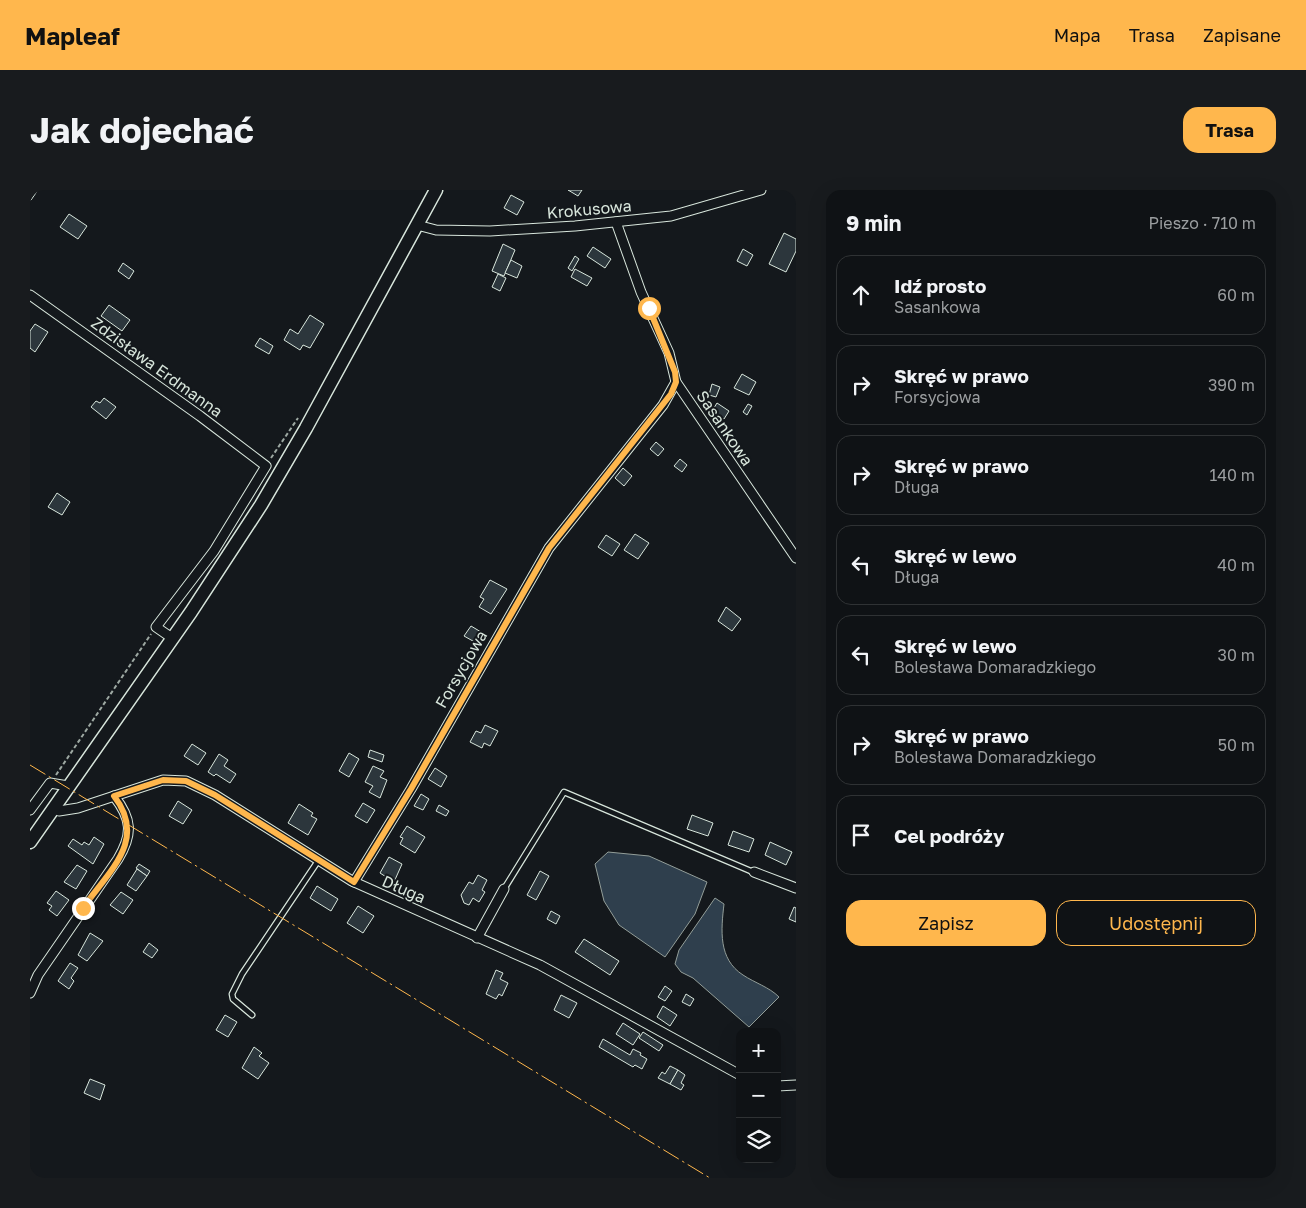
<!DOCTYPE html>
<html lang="pl">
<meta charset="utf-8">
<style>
body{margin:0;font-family:"Golos Text",sans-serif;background:#181b1e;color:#f1f3f6}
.controls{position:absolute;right:15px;bottom:15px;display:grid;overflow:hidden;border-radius:10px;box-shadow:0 5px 20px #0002}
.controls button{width:45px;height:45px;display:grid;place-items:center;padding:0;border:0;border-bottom:1px solid #2f3234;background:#0f1215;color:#f1f3f6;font:25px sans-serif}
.stop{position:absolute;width:15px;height:15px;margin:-11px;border:4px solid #ffb74d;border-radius:50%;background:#fff}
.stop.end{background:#ffb74d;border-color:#fff;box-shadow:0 1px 5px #0008}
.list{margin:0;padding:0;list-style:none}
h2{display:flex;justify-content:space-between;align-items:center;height:65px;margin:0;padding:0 20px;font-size:21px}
h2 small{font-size:16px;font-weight:400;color:#9b9ea0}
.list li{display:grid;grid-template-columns:32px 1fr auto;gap:15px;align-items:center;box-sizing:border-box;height:80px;margin:0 10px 10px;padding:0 10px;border:1px solid #2f3234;border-radius:15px}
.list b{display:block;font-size:19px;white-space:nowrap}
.list p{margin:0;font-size:16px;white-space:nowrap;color:#9b9ea0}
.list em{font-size:16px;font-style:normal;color:#9b9ea0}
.actions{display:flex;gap:10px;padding:15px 20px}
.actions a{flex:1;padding:11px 0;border:1px solid #ffb74d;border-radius:15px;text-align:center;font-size:18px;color:#ffb74d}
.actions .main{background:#ffb74d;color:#111}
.icon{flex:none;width:28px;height:28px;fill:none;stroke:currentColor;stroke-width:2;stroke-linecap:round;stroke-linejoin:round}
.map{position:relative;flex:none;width:766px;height:988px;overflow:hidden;border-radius:15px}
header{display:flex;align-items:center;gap:30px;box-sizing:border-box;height:70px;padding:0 25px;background:#ffb74d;color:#111}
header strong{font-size:24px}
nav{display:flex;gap:28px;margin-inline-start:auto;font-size:18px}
.intro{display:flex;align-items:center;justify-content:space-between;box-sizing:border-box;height:120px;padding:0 30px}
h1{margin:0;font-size:35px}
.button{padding:12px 22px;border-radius:15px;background:#ffb74d;color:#111;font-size:18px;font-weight:700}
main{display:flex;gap:30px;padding:0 30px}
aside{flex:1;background:#0f1215;border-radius:15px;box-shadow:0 5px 20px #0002}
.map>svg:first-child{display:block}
.water{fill:#2f3f4d;stroke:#939e99}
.building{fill:#2c363c;stroke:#d8e6dc}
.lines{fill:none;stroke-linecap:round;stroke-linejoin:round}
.service-casing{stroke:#d8e6dc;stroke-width:7}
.minor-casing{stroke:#d8e6dc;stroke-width:11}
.secondary-casing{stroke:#d8e6dc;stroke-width:15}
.path{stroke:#9da8a2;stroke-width:2;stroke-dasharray:4 2.5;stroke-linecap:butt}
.service{stroke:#14181c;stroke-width:4.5}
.minor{stroke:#14181c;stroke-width:9}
.secondary{stroke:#14181c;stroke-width:12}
.power{stroke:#ffb74d;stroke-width:1;stroke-dasharray:18 4 2.5 4;stroke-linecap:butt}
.route{stroke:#ffb74d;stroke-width:6}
.labels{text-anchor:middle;stroke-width:4;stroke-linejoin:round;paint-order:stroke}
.street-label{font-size:16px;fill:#d8e6dc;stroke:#14181c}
</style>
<header>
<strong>Mapleaf</strong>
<nav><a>Mapa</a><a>Trasa</a><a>Zapisane</a></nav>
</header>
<div class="intro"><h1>Jak dojechać</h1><a class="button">Trasa</a></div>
<main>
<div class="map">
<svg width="766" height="988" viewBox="0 0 766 988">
<rect width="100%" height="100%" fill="#14181c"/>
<g class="water">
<polygon points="578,662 619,666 677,692 665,724 635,767 589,735 574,711 565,674"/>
<path d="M685,708l9,6c-3,26 -6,55 19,71 12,8 26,12 36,22l-30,30 -56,-49 -12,-6 -6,-8 4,-14z"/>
</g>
<g class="building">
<polygon points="0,0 8,0 1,10 0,10"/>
<polygon points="538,0 552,0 548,6"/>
<polygon points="481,5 494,12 487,25 474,18"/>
<polygon points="39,24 57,36 48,49 30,37"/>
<polygon points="754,43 766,49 766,61 756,82 739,74"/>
<polygon points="473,54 485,60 474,86 462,81"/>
<polygon points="563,57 581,69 575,78 557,66"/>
<polygon points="713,59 723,65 717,76 707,71"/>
<polygon points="545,66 549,69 542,81 538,78"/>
<polygon points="481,70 492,76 487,88 475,83"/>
<polygon points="93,73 104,81 99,89 88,81"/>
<polygon points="545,79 562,88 557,96 541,87"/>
<polygon points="468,84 476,88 470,101 462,97"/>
<polygon points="79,115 100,130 92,141 71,126"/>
<polygon points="280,125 294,134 280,158 273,155 270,160 254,150 260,139 268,144"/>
<polygon points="5,134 18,142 5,162 0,158 0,141"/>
<polygon points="230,148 243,156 239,164 225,156"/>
<polygon points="712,184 726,192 719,205 704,198"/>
<polygon points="682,194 690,197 686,207 679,205"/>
<polygon points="74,208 86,217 76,229 61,217 66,211 70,213"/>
<polygon points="687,213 699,221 694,229 682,221"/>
<polygon points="718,214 722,216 717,225 713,222"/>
<polygon points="626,252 634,259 628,266 620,259"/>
<polygon points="650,269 657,275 652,282 644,276"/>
<polygon points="593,278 602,286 594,296 585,288"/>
<polygon points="27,303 40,312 32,325 18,317"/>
<polygon points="605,344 619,353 608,369 594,360"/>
<polygon points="576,345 590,354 582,366 568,357"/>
<polygon points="460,390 477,399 461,424 449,417 454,409 450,407"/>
<polygon points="696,417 711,429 702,441 688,431"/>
<polygon points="441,436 456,445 450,455 434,446"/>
<polygon points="455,535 468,541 460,556 454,553 452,558 440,552 446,541 451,543"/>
<polygon points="162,554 176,563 168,575 154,566"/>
<polygon points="340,560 354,565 352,572 338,567"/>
<polygon points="319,563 329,569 319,587 309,581"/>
<polygon points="189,564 198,570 194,576 206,584 200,593 186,584 184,586 178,582"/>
<polygon points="343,576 354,581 350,587 357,590 350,608 339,602 343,596 335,592"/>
<polygon points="405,578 417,586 411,597 398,589"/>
<polygon points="391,604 399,609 393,620 384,616"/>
<polygon points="148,611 162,620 153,634 139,626"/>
<polygon points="333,613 345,620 337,633 325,626"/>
<polygon points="269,614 283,623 281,626 287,629 278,645 258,633"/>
<polygon points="409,615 419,621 416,626 406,621"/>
<polygon points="662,625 683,633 678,646 657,639"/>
<polygon points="377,636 395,647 385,663 370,654 373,648 370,647"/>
<polygon points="703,641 724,649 719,662 698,655"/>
<polygon points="64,647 74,654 63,674 38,656 43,649 52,655 54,652 59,655"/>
<polygon points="740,652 762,662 756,675 735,665"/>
<polygon points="359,667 372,674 364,692 350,683"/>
<polygon points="109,674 120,681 117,686 106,678"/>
<polygon points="47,675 57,681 46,699 34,692"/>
<polygon points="107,679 117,686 106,701 97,695"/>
<polygon points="510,681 519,686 506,710 497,705"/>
<polygon points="448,685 457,690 452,700 455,702 449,712 443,708 439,715 434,713 431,705 439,692 443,694"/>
<polygon points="287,696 308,709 301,721 280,708"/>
<polygon points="26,701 39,710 27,726 19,720 22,716 17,713"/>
<polygon points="91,702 103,710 93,724 80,715"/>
<polygon points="328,716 344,726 333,743 317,733"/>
<polygon points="764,717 766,718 766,732 759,729"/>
<polygon points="521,721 530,726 526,734 517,729"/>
<polygon points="60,743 73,751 57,771 48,765"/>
<polygon points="554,749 589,771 580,785 545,762"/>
<polygon points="119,753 128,760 122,768 113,762"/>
<polygon points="40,773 48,778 41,788 44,791 39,799 28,791"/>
<polygon points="466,780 473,783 470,789 478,793 472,806 469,804 466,809 456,804"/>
<polygon points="635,796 642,801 635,811 628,807"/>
<polygon points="656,804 664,809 660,816 652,812"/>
<polygon points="531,805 547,813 539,828 524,820"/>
<polygon points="633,816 647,825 640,836 627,827"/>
<polygon points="195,825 207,832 198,847 186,840"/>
<polygon points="593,833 610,844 603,855 586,844"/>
<polygon points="613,842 633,855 629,861 609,848"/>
<polygon points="573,849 600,865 603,859 611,863 610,865 617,869 612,879 605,875 603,877 569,857"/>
<polygon points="224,857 232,863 229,866 239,873 228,889 212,878"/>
<polygon points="640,876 648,880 640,894 628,888 632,882 635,884"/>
<polygon points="648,880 655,885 651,893 654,895 651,900 640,894"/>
<polygon points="60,889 75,895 70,910 54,903"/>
</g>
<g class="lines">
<defs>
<g id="service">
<polyline points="474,699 534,602 723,682"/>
<polyline points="222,825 203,809 202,804 212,784 288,671"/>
</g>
<g id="minor">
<polyline points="586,32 611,102 639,163 646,192 766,368"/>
<polyline points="387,35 406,40 460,41 545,36 641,26 731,0"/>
<polyline points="0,105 170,226 236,276 184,361 126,437 142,448"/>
<polyline points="24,619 29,621 48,618 133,590 156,591 185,605 322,691 510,775 710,885"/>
<polyline points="0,620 20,593 38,596"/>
<polyline points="724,682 766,698"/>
<polyline points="324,692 381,599 519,358 633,215 646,192"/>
<polyline points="447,748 474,699"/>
<path d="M0,803l8,-18 80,-116c15,-25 14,-40 -4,-63"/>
<polyline points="747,896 766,895"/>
</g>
<polyline id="secondary" points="0,652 161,422 231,315 276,238 406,0"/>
</defs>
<use href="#service" class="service-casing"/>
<use href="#minor" class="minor-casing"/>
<use href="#secondary" class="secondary-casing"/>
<g class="path">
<polyline points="241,268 268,228"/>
<polyline points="26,585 121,444"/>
</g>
<use href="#service" class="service"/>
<use href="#minor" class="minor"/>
<use href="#secondary" class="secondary"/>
<polyline class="power" points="0,575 680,988"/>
</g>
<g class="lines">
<path class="route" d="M53,718c26,-37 65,-68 31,-112l49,-16 23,1 29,14 139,87 57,-93 138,-241 122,-154 5,-12 -1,-10 -26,-64"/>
</g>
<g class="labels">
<g class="street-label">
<text transform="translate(559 19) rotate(-5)" y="6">Krokusowa</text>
<text transform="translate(127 177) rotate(36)" y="6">Zdzisława Erdmanna</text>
<text transform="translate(695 238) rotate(56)" y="6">Sasankowa</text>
<text transform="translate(431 479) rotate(-60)" y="6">Forsycjowa</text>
<text transform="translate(374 699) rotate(24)" y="6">Długa</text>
</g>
</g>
</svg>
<div class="controls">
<button>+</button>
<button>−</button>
<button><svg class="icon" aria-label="layers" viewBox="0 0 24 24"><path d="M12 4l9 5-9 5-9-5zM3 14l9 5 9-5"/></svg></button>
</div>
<div class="stop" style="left:619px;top:118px"></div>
<div class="stop end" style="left:53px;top:718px"></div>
</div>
<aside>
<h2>9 min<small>Pieszo · 710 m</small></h2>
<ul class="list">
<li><svg class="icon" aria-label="ahead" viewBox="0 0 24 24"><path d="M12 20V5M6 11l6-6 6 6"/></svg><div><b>Idź prosto</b><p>Sasankowa</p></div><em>60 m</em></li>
<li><svg class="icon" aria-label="right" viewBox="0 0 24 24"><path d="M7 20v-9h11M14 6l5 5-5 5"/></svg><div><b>Skręć w prawo</b><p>Forsycjowa</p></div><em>390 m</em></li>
<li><svg class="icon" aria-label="right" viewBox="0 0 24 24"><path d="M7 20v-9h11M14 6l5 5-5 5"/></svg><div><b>Skręć w prawo</b><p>Długa</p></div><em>140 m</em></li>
<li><svg class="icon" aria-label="left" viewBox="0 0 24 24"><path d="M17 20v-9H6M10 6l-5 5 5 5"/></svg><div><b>Skręć w lewo</b><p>Długa</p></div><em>40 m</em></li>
<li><svg class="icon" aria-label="left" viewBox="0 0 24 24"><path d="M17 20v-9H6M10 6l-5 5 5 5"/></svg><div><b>Skręć w lewo</b><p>Bolesława Domaradzkiego</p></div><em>30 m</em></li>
<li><svg class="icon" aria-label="right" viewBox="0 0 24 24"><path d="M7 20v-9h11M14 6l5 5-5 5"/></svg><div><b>Skręć w prawo</b><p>Bolesława Domaradzkiego</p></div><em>50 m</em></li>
<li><svg class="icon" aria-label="arrive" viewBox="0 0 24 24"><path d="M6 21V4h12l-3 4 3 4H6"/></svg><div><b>Cel podróży</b></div></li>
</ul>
<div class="actions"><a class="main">Zapisz</a><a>Udostępnij</a></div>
</aside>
</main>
